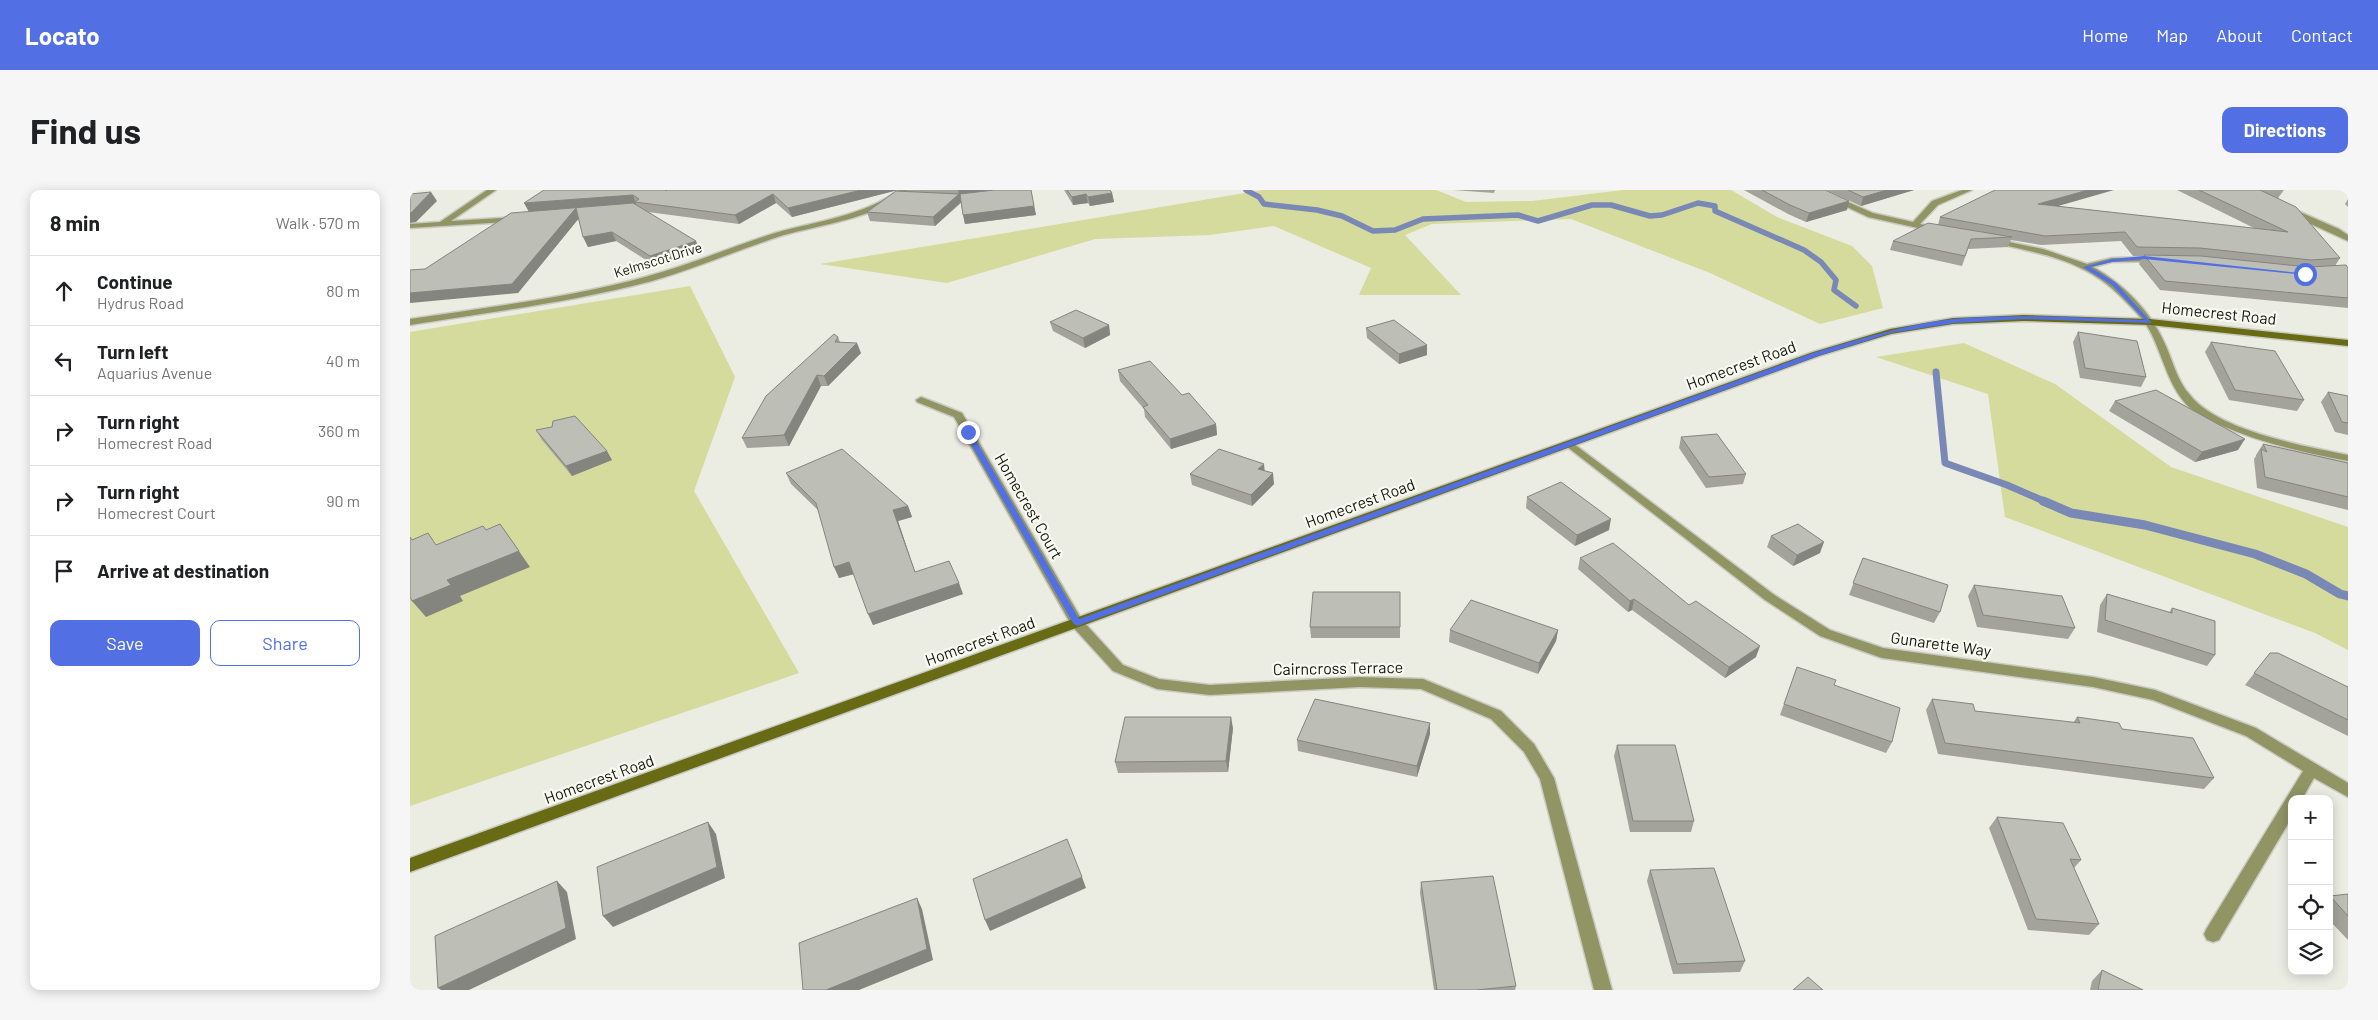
<!DOCTYPE html>
<meta charset="utf-8">
<style>
body{margin:0;font-family:Barlow,sans-serif;background:#f6f6f6;color:#202124}
.controls{position:absolute;right:15px;bottom:15px;display:grid;overflow:hidden;border-radius:10px;box-shadow:0 2px 12px #0003}
.controls button{width:45px;height:45px;display:grid;place-items:center;padding:0;border:0;border-bottom:1px solid #e0e0e0;background:#fff;color:#202124;font:25px sans-serif}
.stop{position:absolute;width:15px;height:15px;margin:-11px;border:4px solid #536fe4;border-radius:50%;background:#fff}
.stop.end{background:#536fe4;border-color:#fff;box-shadow:0 1px 5px #0008}
.list{margin:0;padding:0;list-style:none}
h2{display:flex;justify-content:space-between;align-items:center;height:65px;margin:0;padding:0 20px;font-size:21px}
h2 small{font-size:16px;font-weight:400;color:#757577}
.list li{display:grid;grid-template-columns:32px 1fr auto;gap:15px;align-items:center;box-sizing:border-box;height:70px;padding:0 20px;border-top:1px solid #e0e0e0}
.list b{display:block;font-size:19px;white-space:nowrap}
.list p{margin:0;font-size:16px;white-space:nowrap;color:#757577}
.list em{font-size:16px;font-style:normal;color:#757577}
.actions{display:flex;gap:10px;padding:15px 20px}
.actions a{flex:1;padding:11px 0;border:1px solid #536fe4;border-radius:10px;text-align:center;font-size:18px;color:#536fe4}
.actions .main{background:#536fe4;color:#fff}
.icon{flex:none;width:28px;height:28px;fill:none;stroke:currentColor;stroke-width:2;stroke-linecap:round;stroke-linejoin:round}
.map{position:relative;flex:none;width:1938px;height:800px;overflow:hidden;border-radius:10px}
header{display:flex;align-items:center;gap:30px;box-sizing:border-box;height:70px;padding:0 25px;background:#536fe4;color:#fff}
header strong{font-size:24px}
nav{display:flex;gap:28px;margin-inline-start:auto;font-size:18px}
.intro{display:flex;align-items:center;justify-content:space-between;box-sizing:border-box;height:120px;padding:0 30px}
h1{margin:0;font-size:35px}
.button{padding:12px 22px;border-radius:10px;background:#536fe4;color:#fff;font-size:18px;font-weight:700}
main{display:flex;gap:30px;padding:0 30px}
aside{flex:1;background:#fff;border-radius:10px;box-shadow:0 2px 12px #0003}
.map>svg:first-child{display:block}
.green{fill:#d5da9d}
.lines{fill:none;stroke-linecap:round;stroke-linejoin:round}
.stream-far2{stroke:#7988b4;stroke-width:5.5}
.stream-far1{stroke:#7988b4;stroke-width:7}
.stream{stroke:#7988b4;stroke-width:9}
.street-casing{stroke:#c9cac1;stroke-width:3}
.secondary-casing{stroke:#c9cac1;stroke-width:3}
.street{fill:#919563;fill-rule:evenodd}
.secondary{fill:#686b13;fill-rule:evenodd}
.wall{fill:#a3a39c}
.shaded-wall{fill:#84857f}
.building{fill:#bdbeb5;stroke:#84857f}
.route{fill:#536fe4}
.labels{text-anchor:middle;stroke-width:4.5;stroke-linejoin:round;paint-order:stroke}
.far-street-label{font-size:14px;fill:#151512;stroke:#f9faf0}
.street-label{font-size:16px;fill:#151512;stroke:#f9faf0}
</style>
<header>
<strong>Locato</strong>
<nav><a>Home</a><a>Map</a><a>About</a><a>Contact</a></nav>
</header>
<div class="intro"><h1>Find us</h1><a class="button">Directions</a></div>
<main>
<aside>
<h2>8 min<small>Walk · 570 m</small></h2>
<ul class="list">
<li><svg class="icon" aria-label="ahead" viewBox="0 0 24 24"><path d="M12 20V5M6 11l6-6 6 6"/></svg><div><b>Continue</b><p>Hydrus Road</p></div><em>80 m</em></li>
<li><svg class="icon" aria-label="left" viewBox="0 0 24 24"><path d="M17 20v-9H6M10 6l-5 5 5 5"/></svg><div><b>Turn left</b><p>Aquarius Avenue</p></div><em>40 m</em></li>
<li><svg class="icon" aria-label="right" viewBox="0 0 24 24"><path d="M7 20v-9h11M14 6l5 5-5 5"/></svg><div><b>Turn right</b><p>Homecrest Road</p></div><em>360 m</em></li>
<li><svg class="icon" aria-label="right" viewBox="0 0 24 24"><path d="M7 20v-9h11M14 6l5 5-5 5"/></svg><div><b>Turn right</b><p>Homecrest Court</p></div><em>90 m</em></li>
<li><svg class="icon" aria-label="arrive" viewBox="0 0 24 24"><path d="M6 21V4h12l-3 4 3 4H6"/></svg><div><b>Arrive at destination</b></div></li>
</ul>
<div class="actions"><a class="main">Save</a><a>Share</a></div>
</aside>
<div class="map">
<svg width="1938" height="800" viewBox="0 0 1938 800">
<rect width="100%" height="100%" fill="#ebece2"/>
<g class="green">
<polygon points="853,0 1026,0 1056,12 1122,11 1213,0 1321,0 1367,27 1442,56 1462,76 1473,118 1410,134 1300,83 1161,29 1022,34 995,45 1051,105 949,105 961,78 864,36 800,45 685,49 537,93 410,74"/>
<polygon points="280,96 325,187 284,301 389,483 0,616 0,142"/>
<polygon points="1554,153 1645,194 1761,277 1938,337 1938,460 1905,443 1595,327 1578,204 1466,167"/>
</g>
<g class="lines">
<polyline class="stream-far2" points="836,0 849,7 854,14 907,20 932,26 963,41 985,40 1013,29 1108,25 1128,31 1182,15 1201,15 1240,26 1252,25 1288,13 1305,16 1305,21 1394,60 1411,72 1426,90 1424,100 1446,116"/>
<polyline class="stream-far1" points="1526,182 1535,273 1597,295 1636,312"/>
<polyline class="stream" points="1633,311 1661,323 1735,335 1845,364 1896,384 1930,404 1938,406"/>
<defs>
<g id="street">
<polygon points="77,0 86,0 41,31 107,27 111,29 110,31 0,38 0,34 30,32"/>
<path d="M489,0h9c-27,27 -88,35 -124,45 -44,14 -87,33 -132,46 -79,21 -161,31 -242,44v-6c79,-12 158,-21 235,-42 44,-12 86,-30 130,-44 41,-12 89,-17 124,-43z"/>
<polygon points="1401,0 1411,0 1463,23 1503,32 1522,11 1552,0 1562,0 1528,15 1510,34 1529,38 1529,42 1526,42 1458,27"/>
<polygon points="1877,19 1883,19 1929,39 1938,45 1938,51 1877,23"/>
<path d="M1580,48l53,11 44,15 25,-6 51,-1v4h-3l-48,1 -19,5c31,17 58,45 72,77 8,17 12,37 25,51 28,36 115,51 158,60v6c-44,-8 -87,-18 -128,-36 -10,-5 -21,-9 -30,-17 -21,-20 -26,-48 -38,-73 -6,-13 -16,-23 -26,-33 -38,-42 -83,-48 -136,-60z"/>
<polygon points="511,207 552,223 672,430 713,475 749,489 800,495 950,487 1013,489 1091,521 1124,554 1144,588 1202,800 1184,800 1130,589 1114,562 1081,529 1011,499 950,497 800,505 747,499 703,481 662,436 544,227 507,212 506,210"/>
<polygon points="1160,251 1363,404 1420,440 1473,458 1683,487 1745,500 1846,538 1938,593 1938,607 1904,588 1892,609 1882,609 1882,627 1809,750 1803,752 1797,750 1794,744 1797,738 1893,581 1836,546 1743,510 1683,497 1472,468 1410,446 1355,410 1156,256 1155,254"/>
</g>
<polygon id="secondary" points="1614,125 1740,129 1938,150 1938,156 1740,135 1614,131 1543,134 1481,144 1409,166 0,682 0,668 1403,162 1480,139 1543,128"/>
</defs>
<use href="#street" class="street-casing"/>
<use href="#secondary" class="secondary-casing"/>
<use href="#street" class="street"/>
<use href="#secondary" class="secondary"/>
</g>
<g class="wall">
<polygon points="134,0 488,0 382,27 366,13 329,34 238,22 290,60 244,75 206,51 178,57 168,29 108,103 15,79 119,21"/>
<polygon points="497,0 621,0 626,25 555,34 551,13 525,36 460,31 457,22 498,2"/>
<polygon points="654,0 700,0 702,3 704,12 680,16 678,13 663,15"/>
<polygon points="1043,0 1085,0 1084,3"/>
<polygon points="1334,0 1415,0 1437,20 1396,32 1378,24"/>
<polygon points="1416,0 1504,0 1451,16"/>
<polygon points="1767,0 1874,0 1868,8 1930,68 1925,76 1938,78 1938,118 1750,100 1729,74 1733,66 1723,66 1711,51 1631,55 1601,50 1598,57 1558,59 1552,76 1480,60 1483,51 1528,35 1530,27 1647,16 1846,39"/>
<polygon points="1938,9 1938,17 1935,14"/>
<polygon points="640,132 699,135 700,145 675,158 643,141"/>
<polygon points="956,138 1017,165 989,174 957,148"/>
<polygon points="1668,142 1736,187 1731,197 1670,188 1663,152"/>
<polygon points="428,147 430,152 451,163 418,196 411,196 379,256 337,258 332,248"/>
<polygon points="1801,152 1894,210 1887,221 1819,210 1795,162"/>
<polygon points="708,180 772,205 806,234 807,245 761,259 735,227 734,219 710,191"/>
<polygon points="1918,202 1938,206 1938,245 1925,242 1911,212"/>
<polygon points="1705,211 1828,260 1785,272 1699,221"/>
<polygon points="126,240 202,270 162,286 132,250"/>
<polygon points="1271,247 1336,284 1333,294 1296,298 1269,258"/>
<polygon points="1853,254 1938,273 1938,320 1847,298 1844,269 1846,266 1846,265"/>
<polygon points="854,274 854,281 864,294 842,316 782,295 780,284"/>
<polygon points="376,283 498,316 502,327 488,331 505,382 553,404 463,435 444,384 429,388 409,321 381,294"/>
<polygon points="1117,307 1199,340 1165,356 1116,318"/>
<polygon points="1361,346 1410,363 1383,376 1357,357"/>
<polygon points="1170,368 1279,415 1346,467 1315,488 1222,420 1218,422 1168,379"/>
<polygon points="1453,368 1530,422 1524,433 1439,405"/>
<polygon points="1564,395 1665,438 1658,449 1567,437 1558,406"/>
<polygon points="1697,404 1759,423 1762,418 1805,465 1797,476 1687,442 1690,415"/>
<polygon points="900,437 990,437 990,448 901,448"/>
<polygon points="1040,440 1148,440 1146,451 1128,484 1039,452"/>
<polygon points="1860,463 1938,497 1938,546 1835,495"/>
<polygon points="1387,477 1424,495 1482,552 1476,563 1370,525"/>
<polygon points="1522,509 1565,521 1663,533 1667,527 1712,539 1804,588 1794,599 1528,564 1516,520"/>
<polygon points="823,538 818,582 708,583 705,572"/>
<polygon points="1020,544 1007,587 888,561 887,550"/>
<polygon points="1207,555 1284,631 1281,642 1220,642 1204,566"/>
<polygon points="1587,627 1671,670 1664,678 1689,734 1679,745 1618,740 1579,638"/>
<polygon points="1240,680 1335,771 1330,782 1263,784 1237,691"/>
<polygon points="1011,692 1106,796 1105,800 1024,800 1010,703"/>
<polygon points="1938,704 1938,750 1919,730 1919,707"/>
<polygon points="1692,780 1733,800 1680,800 1682,791"/>
</g>
<g class="shaded-wall">
<polygon points="451,0 488,0 382,27 378,18"/>
<polygon points="548,0 610,0 550,5 551,12 525,36 523,27 549,4"/>
<polygon points="1477,0 1504,0 1451,16 1453,7"/>
<polygon points="1678,0 1704,0 1624,23 1628,14"/>
<polygon points="21,2 27,11 6,32 0,33 0,23"/>
<polygon points="702,3 704,12 680,16 678,7"/>
<polygon points="363,4 366,13 329,34 325,25"/>
<polygon points="676,4 678,13 663,15 662,7"/>
<polygon points="223,5 226,14 166,19 170,27 108,103 0,113 0,103 119,22 114,13"/>
<polygon points="1439,11 1437,20 1396,32 1399,23"/>
<polygon points="624,16 626,25 555,34 553,25"/>
<polygon points="202,42 206,51 178,57 173,47"/>
<polygon points="286,51 290,60 244,75 240,66"/>
<polygon points="699,135 700,145 675,158 673,148"/>
<polygon points="447,153 451,163 418,196 414,186"/>
<polygon points="1017,155 1017,165 989,174 989,164"/>
<polygon points="407,185 411,196 379,256 374,245"/>
<polygon points="806,234 807,245 761,259 760,249"/>
<polygon points="1835,249 1828,260 1785,272 1792,262"/>
<polygon points="197,261 202,270 162,286 156,276"/>
<polygon points="854,274 855,284 848,279"/>
<polygon points="863,283 864,294 842,316 841,305"/>
<polygon points="498,316 502,327 488,331 509,394 483,320"/>
<polygon points="1201,329 1199,340 1165,356 1167,345"/>
<polygon points="90,334 120,377 50,406 53,411 16,427 2,411"/>
<polygon points="1414,352 1410,363 1383,376 1387,365"/>
<polygon points="439,372 444,384 429,388 424,377"/>
<polygon points="549,393 553,404 463,435 458,424"/>
<polygon points="1224,409 1222,420 1218,422 1220,411"/>
<polygon points="1148,440 1146,451 1128,484 1129,473"/>
<polygon points="1350,456 1346,467 1315,488 1319,477"/>
<polygon points="821,527 823,538 818,582 816,571"/>
<polygon points="1020,533 1020,544 1007,587 1007,576"/>
<polygon points="298,632 306,644 315,688 203,737 193,726"/>
<polygon points="672,687 676,698 580,741 575,730"/>
<polygon points="147,691 157,702 166,749 59,800 31,800 28,798"/>
<polygon points="507,708 512,719 523,770 449,800 416,800"/>
</g>
<g class="building">
<polygon points="134,0 256,0 256,1 257,0 451,0 378,18 363,4 325,25 225,12 229,9 223,5 114,13"/>
<polygon points="584,0 621,0 624,16 553,25 550,4"/>
<polygon points="657,0 700,0 702,3 678,7 676,4 662,7"/>
<polygon points="1352,0 1415,0 1439,11 1399,23 1380,15"/>
<polygon points="1438,0 1477,0 1453,7"/>
<polygon points="1585,0 1678,0 1628,14 1878,42 1789,0 1850,0 1886,17 1930,68 1901,70 1790,58 1727,57 1715,42 1635,46 1530,27"/>
<polygon points="486,1 549,4 523,27 457,22"/>
<polygon points="21,2 1,23 0,23 0,4"/>
<polygon points="223,13 286,51 240,66 202,42 173,47 166,18 102,94 0,103 0,80 15,79 101,23"/>
<polygon points="1518,33 1602,47 1561,49 1555,66 1483,51"/>
<polygon points="1734,65 1791,66 1898,77 1936,75 1938,78 1938,108 1755,91"/>
<polygon points="666,120 699,135 673,148 640,132"/>
<polygon points="984,130 1017,155 989,164 956,138"/>
<polygon points="1668,142 1727,151 1736,187 1675,178"/>
<polygon points="424,144 428,147 425,152 447,153 414,186 407,185 374,245 332,248 356,206"/>
<polygon points="1801,152 1865,161 1894,210 1825,200"/>
<polygon points="740,171 772,205 779,203 806,234 760,249 733,217 738,215 708,180"/>
<polygon points="1746,200 1835,249 1792,262 1705,211"/>
<polygon points="1918,202 1938,206 1938,233 1932,232"/>
<polygon points="165,226 197,261 156,276 126,240 142,237 143,231"/>
<polygon points="1307,244 1336,284 1299,287 1271,247"/>
<polygon points="1853,254 1938,273 1938,307 1855,287 1851,259 1857,262"/>
<polygon points="432,259 498,316 483,320 505,382 539,371 549,393 458,424 439,372 424,377 406,313 376,283"/>
<polygon points="809,259 854,274 848,279 863,283 841,305 780,284"/>
<polygon points="1151,292 1201,329 1167,345 1117,307"/>
<polygon points="90,334 109,361 37,390 41,395 2,411 0,407 0,347 2,350 18,343 26,355 73,336 76,340"/>
<polygon points="1388,334 1414,352 1387,365 1361,346"/>
<polygon points="1203,353 1279,415 1286,411 1350,456 1319,477 1224,409 1220,411 1170,368"/>
<polygon points="1453,368 1538,395 1530,422 1443,393"/>
<polygon points="1564,395 1652,406 1665,438 1573,425"/>
<polygon points="903,402 990,402 990,437 900,437"/>
<polygon points="1697,404 1762,423 1762,418 1805,431 1805,465 1695,430"/>
<polygon points="1061,410 1148,440 1129,473 1040,440"/>
<polygon points="1860,463 1868,463 1938,497 1938,530 1844,483"/>
<polygon points="1387,477 1426,490 1424,495 1490,518 1482,552 1374,514"/>
<polygon points="905,509 1020,533 1007,576 887,550"/>
<polygon points="1522,509 1563,514 1565,521 1670,533 1667,527 1709,533 1712,539 1783,548 1804,588 1535,553"/>
<polygon points="715,527 821,527 816,571 705,572"/>
<polygon points="1207,555 1265,555 1284,631 1223,631"/>
<polygon points="1587,627 1653,633 1671,670 1660,669 1689,734 1626,729"/>
<polygon points="298,632 307,677 193,726 187,677"/>
<polygon points="657,649 672,687 575,730 563,689"/>
<polygon points="1304,678 1335,771 1267,774 1240,680"/>
<polygon points="1083,686 1106,796 1066,800 1027,800 1011,692"/>
<polygon points="147,691 156,738 28,798 25,746"/>
<polygon points="1938,704 1938,726 1920,706"/>
<polygon points="507,708 517,759 416,800 393,800 389,753"/>
<polygon points="1692,780 1733,800 1688,800"/>
<polygon points="1398,787 1413,800 1383,800"/>
</g>
<path class="route" d="M1734,66l164,18 -3,1 -161,-16 -32,3 -22,5 26,16 36,40 -128,-4 -70,4 -63,10 -73,23 -741,270 -4,-3 -109,-191 4,-2 3,2 108,187 734,-266c47,-14 93,-29 141,-34 63,-6 127,-1 191,1l-33,-35 -29,-18 29,-8z"/>
<g class="labels">
<g class="far-street-label">
<text transform="translate(248 70) rotate(-17)" y="5">Kelmscot Drive</text>
</g>
<g class="street-label">
<text transform="translate(1809 123) rotate(6)" y="6">Homecrest Road</text>
<text transform="translate(1331 175) rotate(-20)" y="6">Homecrest Road</text>
<text transform="translate(950 313) rotate(-20)" y="6">Homecrest Road</text>
<text transform="translate(619 316) rotate(60)" y="6">Homecrest Court</text>
<text transform="translate(570 451) rotate(-20)" y="6">Homecrest Road</text>
<text transform="translate(1531 454) rotate(8)" y="6">Gunarette Way</text>
<text transform="translate(928 478) rotate(-1)" y="6">Cairncross Terrace</text>
<text transform="translate(189 589) rotate(-20)" y="6">Homecrest Road</text>
</g>
</g>
</svg>
<div class="controls">
<button>+</button>
<button>−</button>
<button><svg class="icon" aria-label="locate" viewBox="0 0 24 24"><circle cx="12" cy="12" r="6"/><path d="M12 2v4M12 18v4M2 12h4M18 12h4"/></svg></button>
<button><svg class="icon" aria-label="layers" viewBox="0 0 24 24"><path d="M12 4l9 5-9 5-9-5zM3 14l9 5 9-5"/></svg></button>
</div>
<div class="stop" style="left:1895px;top:84px"></div>
<div class="stop end" style="left:558px;top:242px"></div>
</div>
</main>
